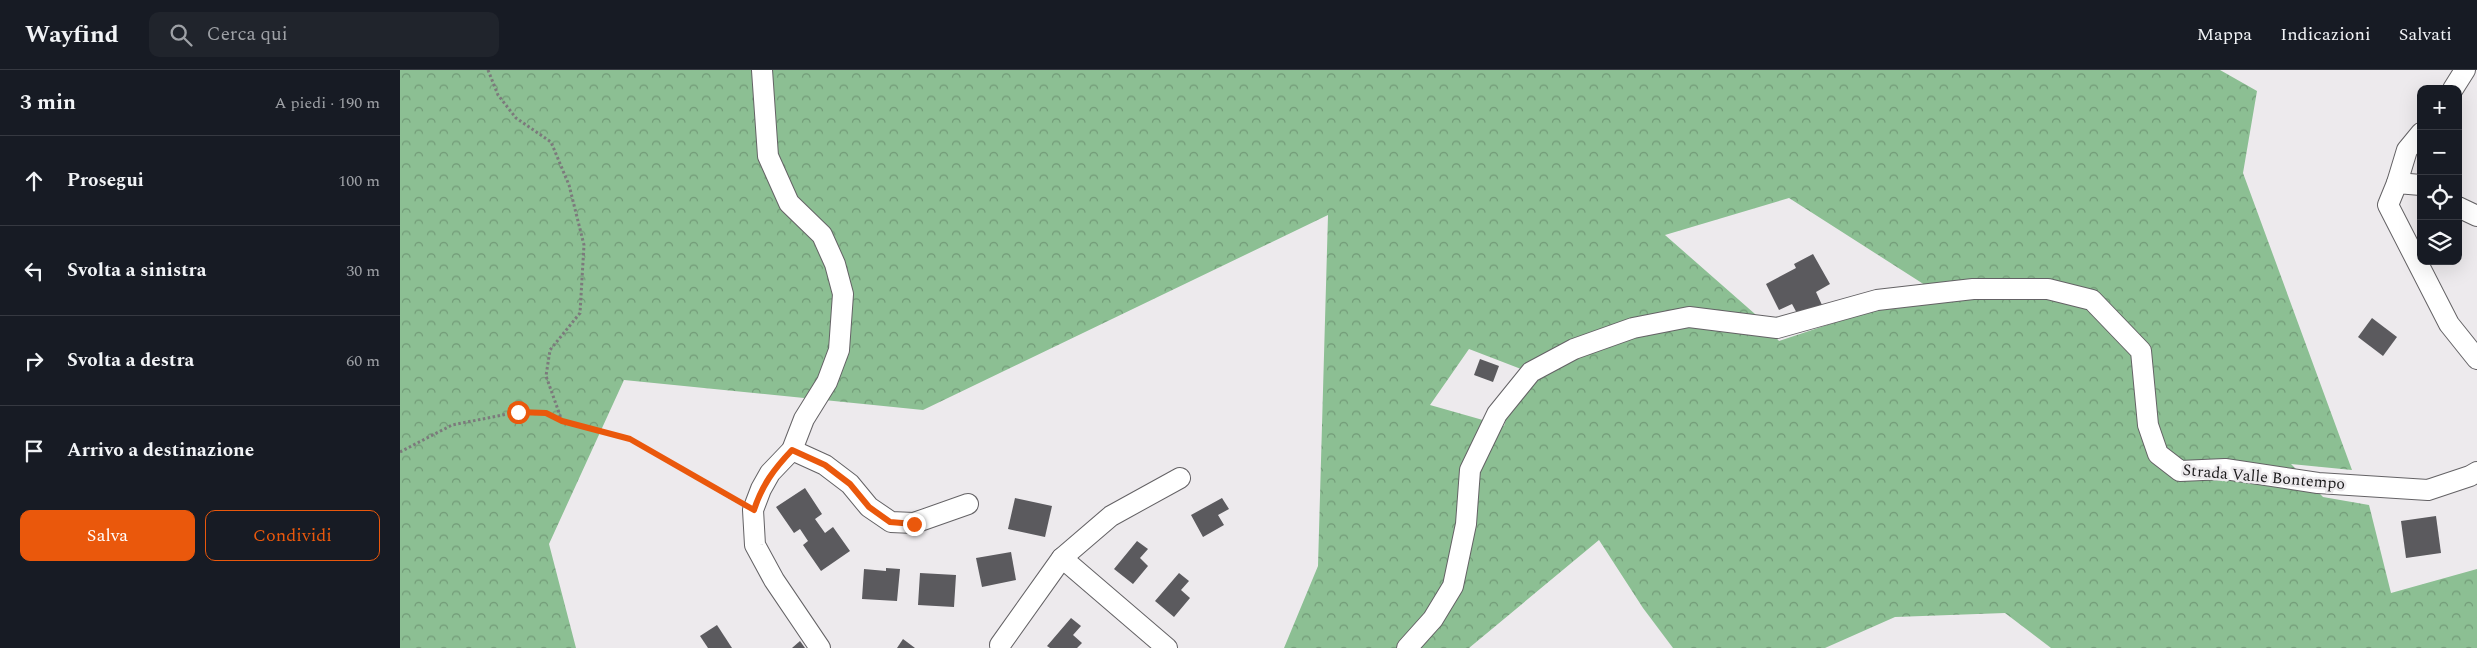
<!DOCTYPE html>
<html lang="it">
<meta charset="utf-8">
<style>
body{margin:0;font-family:Spectral,serif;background:#20242c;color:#f1f3f6}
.controls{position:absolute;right:15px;top:15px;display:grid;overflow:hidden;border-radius:10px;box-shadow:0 5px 20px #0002}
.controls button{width:45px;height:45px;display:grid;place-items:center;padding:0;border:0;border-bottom:1px solid #363941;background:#171b24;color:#f1f3f6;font:25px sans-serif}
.stop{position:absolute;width:15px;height:15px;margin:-11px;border:4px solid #ea580c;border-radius:50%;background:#fff}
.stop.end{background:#ea580c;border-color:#fff;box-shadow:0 1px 5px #0008}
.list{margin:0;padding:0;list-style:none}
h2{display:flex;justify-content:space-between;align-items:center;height:65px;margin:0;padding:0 20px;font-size:21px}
h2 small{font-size:16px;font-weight:400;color:#9ea1a6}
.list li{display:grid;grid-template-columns:32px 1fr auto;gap:15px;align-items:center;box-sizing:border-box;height:90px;padding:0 20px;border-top:1px solid #363941}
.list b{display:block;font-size:19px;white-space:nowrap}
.list em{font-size:16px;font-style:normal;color:#9ea1a6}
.actions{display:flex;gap:10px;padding:15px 20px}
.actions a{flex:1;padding:11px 0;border:1px solid #ea580c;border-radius:10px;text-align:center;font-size:18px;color:#ea580c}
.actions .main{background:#ea580c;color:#fff}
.icon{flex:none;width:28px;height:28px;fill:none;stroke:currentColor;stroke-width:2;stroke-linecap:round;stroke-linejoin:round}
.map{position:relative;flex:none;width:2077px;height:578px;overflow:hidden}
header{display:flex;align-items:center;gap:30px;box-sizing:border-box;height:70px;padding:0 25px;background:#171b24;border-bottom:1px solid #363941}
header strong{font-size:24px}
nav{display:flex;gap:28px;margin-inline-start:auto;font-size:18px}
.search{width:350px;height:45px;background:#20242c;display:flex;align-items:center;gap:12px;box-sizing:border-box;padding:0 18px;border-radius:10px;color:#9ea1a6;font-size:19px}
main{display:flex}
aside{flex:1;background:#171b24}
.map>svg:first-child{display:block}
.forest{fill:url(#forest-crowns);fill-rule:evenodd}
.building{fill:#5b5a5e}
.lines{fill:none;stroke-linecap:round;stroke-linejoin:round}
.street-casing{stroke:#646265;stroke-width:22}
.path{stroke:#7c7a7c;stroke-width:3;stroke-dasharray:2.5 2.5;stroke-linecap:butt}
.street{stroke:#fff;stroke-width:20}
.route{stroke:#ea580c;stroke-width:6}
.labels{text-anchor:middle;stroke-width:5;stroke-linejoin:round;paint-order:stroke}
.street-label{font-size:16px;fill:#1c1b1c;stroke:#edeaed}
</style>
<header>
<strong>Wayfind</strong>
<div class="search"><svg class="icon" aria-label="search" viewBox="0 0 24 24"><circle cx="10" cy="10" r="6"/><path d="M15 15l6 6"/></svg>Cerca qui</div>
<nav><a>Mappa</a><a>Indicazioni</a><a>Salvati</a></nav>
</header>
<main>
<aside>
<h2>3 min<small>A piedi · 190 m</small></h2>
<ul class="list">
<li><svg class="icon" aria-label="ahead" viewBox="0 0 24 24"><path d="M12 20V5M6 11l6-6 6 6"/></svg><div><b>Prosegui</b></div><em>100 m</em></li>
<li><svg class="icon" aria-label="left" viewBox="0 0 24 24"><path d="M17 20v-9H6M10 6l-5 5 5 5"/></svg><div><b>Svolta a sinistra</b></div><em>30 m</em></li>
<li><svg class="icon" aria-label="right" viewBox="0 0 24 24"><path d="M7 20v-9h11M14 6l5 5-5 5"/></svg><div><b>Svolta a destra</b></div><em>60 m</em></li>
<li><svg class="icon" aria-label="arrive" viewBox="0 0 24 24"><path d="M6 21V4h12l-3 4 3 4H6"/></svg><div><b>Arrivo a destinazione</b></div></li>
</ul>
<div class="actions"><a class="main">Salva</a><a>Condividi</a></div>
</aside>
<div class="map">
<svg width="2077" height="578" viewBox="0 0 2077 578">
<defs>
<pattern id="forest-crowns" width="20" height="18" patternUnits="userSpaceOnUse" patternTransform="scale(1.25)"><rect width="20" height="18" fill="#8cbf93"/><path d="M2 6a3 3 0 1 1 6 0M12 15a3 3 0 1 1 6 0" fill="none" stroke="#729a77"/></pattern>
</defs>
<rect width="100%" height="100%" fill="#edeaed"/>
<path class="forest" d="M0,0h1820l37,21 -14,82 109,297 -61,-6 32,33 46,8 22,88 86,-24v79h-426l-46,-35 -110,4 -70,31h-152l-30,-40 -44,-68 -130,108h-185l34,-82 10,-351 -405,195 -299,-30 -75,164 27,104h-176zM1389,128l136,87 -47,23 -99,33 -24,-27 -90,-79zM1069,279l52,20 -17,57 -74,-21z"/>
<g class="building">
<polygon points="1413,184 1430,214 1416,222 1422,235 1399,247 1392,234 1379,240 1366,214 1396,198 1394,194"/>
<polygon points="1972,248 1997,267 1983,286 1958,267"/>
<polygon points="1080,289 1099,296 1093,312 1074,305"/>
<polygon points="405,418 422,444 415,449 425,463 433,457 450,481 421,501 403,475 408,471 400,459 394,463 376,437"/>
<polygon points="615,428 652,436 645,467 608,459"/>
<polygon points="822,428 829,439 818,445 824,455 803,467 791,445"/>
<polygon points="2036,446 2041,483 2006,488 2001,451"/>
<polygon points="737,471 748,479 740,488 748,496 733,514 714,499"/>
<polygon points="611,482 616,510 582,517 576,488"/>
<polygon points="486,498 500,499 497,531 462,529 464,499 486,501"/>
<polygon points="520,503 556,505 554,537 518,535"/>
<polygon points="779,503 789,511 781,520 790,528 774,547 755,531"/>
<polygon points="671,548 681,556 673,565 682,573 677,578 650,578 647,576"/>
<polygon points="317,555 332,578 308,578 300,566"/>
<polygon points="503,569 515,578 497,578"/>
<polygon points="400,571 405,578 392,578"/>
</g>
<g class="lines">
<defs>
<g id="street">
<polyline points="362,0 368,86 389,133 422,165 435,194 443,224 439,280 427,312 404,349 392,380 370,403 361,419 353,440 355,475 374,510 420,578"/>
<polyline points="2053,19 2065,0"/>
<polyline points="1997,113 2007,80 2021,63"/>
<polyline points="2021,115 1997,113 1988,135 2049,254 2077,289"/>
<polyline points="2058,137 2077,146"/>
<polyline points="392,380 425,395 450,414 469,437 491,452 514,453 568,434"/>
<polyline points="662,488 767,578"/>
<polyline points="600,575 662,488 711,446 780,408"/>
<polyline points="1007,578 1033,549 1053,516 1066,454 1070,400 1097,344 1131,302 1174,279 1233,258 1289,247 1377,258 1477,230 1573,219 1648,219 1692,230 1741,281 1748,355 1758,384 1780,401 1825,399 1918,413 2028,420 2070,406 2077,402"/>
</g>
</defs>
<use href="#street" class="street-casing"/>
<g class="path">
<polyline points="88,0 98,25 116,48 151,72 169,115 184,175 180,243 150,280 146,306 162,351"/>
<polyline points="0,382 52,355 118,342 146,343 162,351 230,369 338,432"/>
</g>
<use href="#street" class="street"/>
</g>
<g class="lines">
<path class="route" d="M118,342l28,1 16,8 68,18 124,71c8,-25 20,-41 38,-60l33,15 25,19 19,23 21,15 24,2"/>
</g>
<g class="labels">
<g class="street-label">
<text transform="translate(1864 406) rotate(5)" y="6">Strada Valle Bontempo</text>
</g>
</g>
</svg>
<div class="controls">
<button>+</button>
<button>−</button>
<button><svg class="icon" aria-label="locate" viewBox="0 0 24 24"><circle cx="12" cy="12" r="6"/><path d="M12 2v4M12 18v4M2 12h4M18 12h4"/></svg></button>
<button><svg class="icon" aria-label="layers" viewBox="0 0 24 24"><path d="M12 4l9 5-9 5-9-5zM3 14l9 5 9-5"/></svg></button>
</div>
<div class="stop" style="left:118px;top:342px"></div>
<div class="stop end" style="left:514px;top:454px"></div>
</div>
</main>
